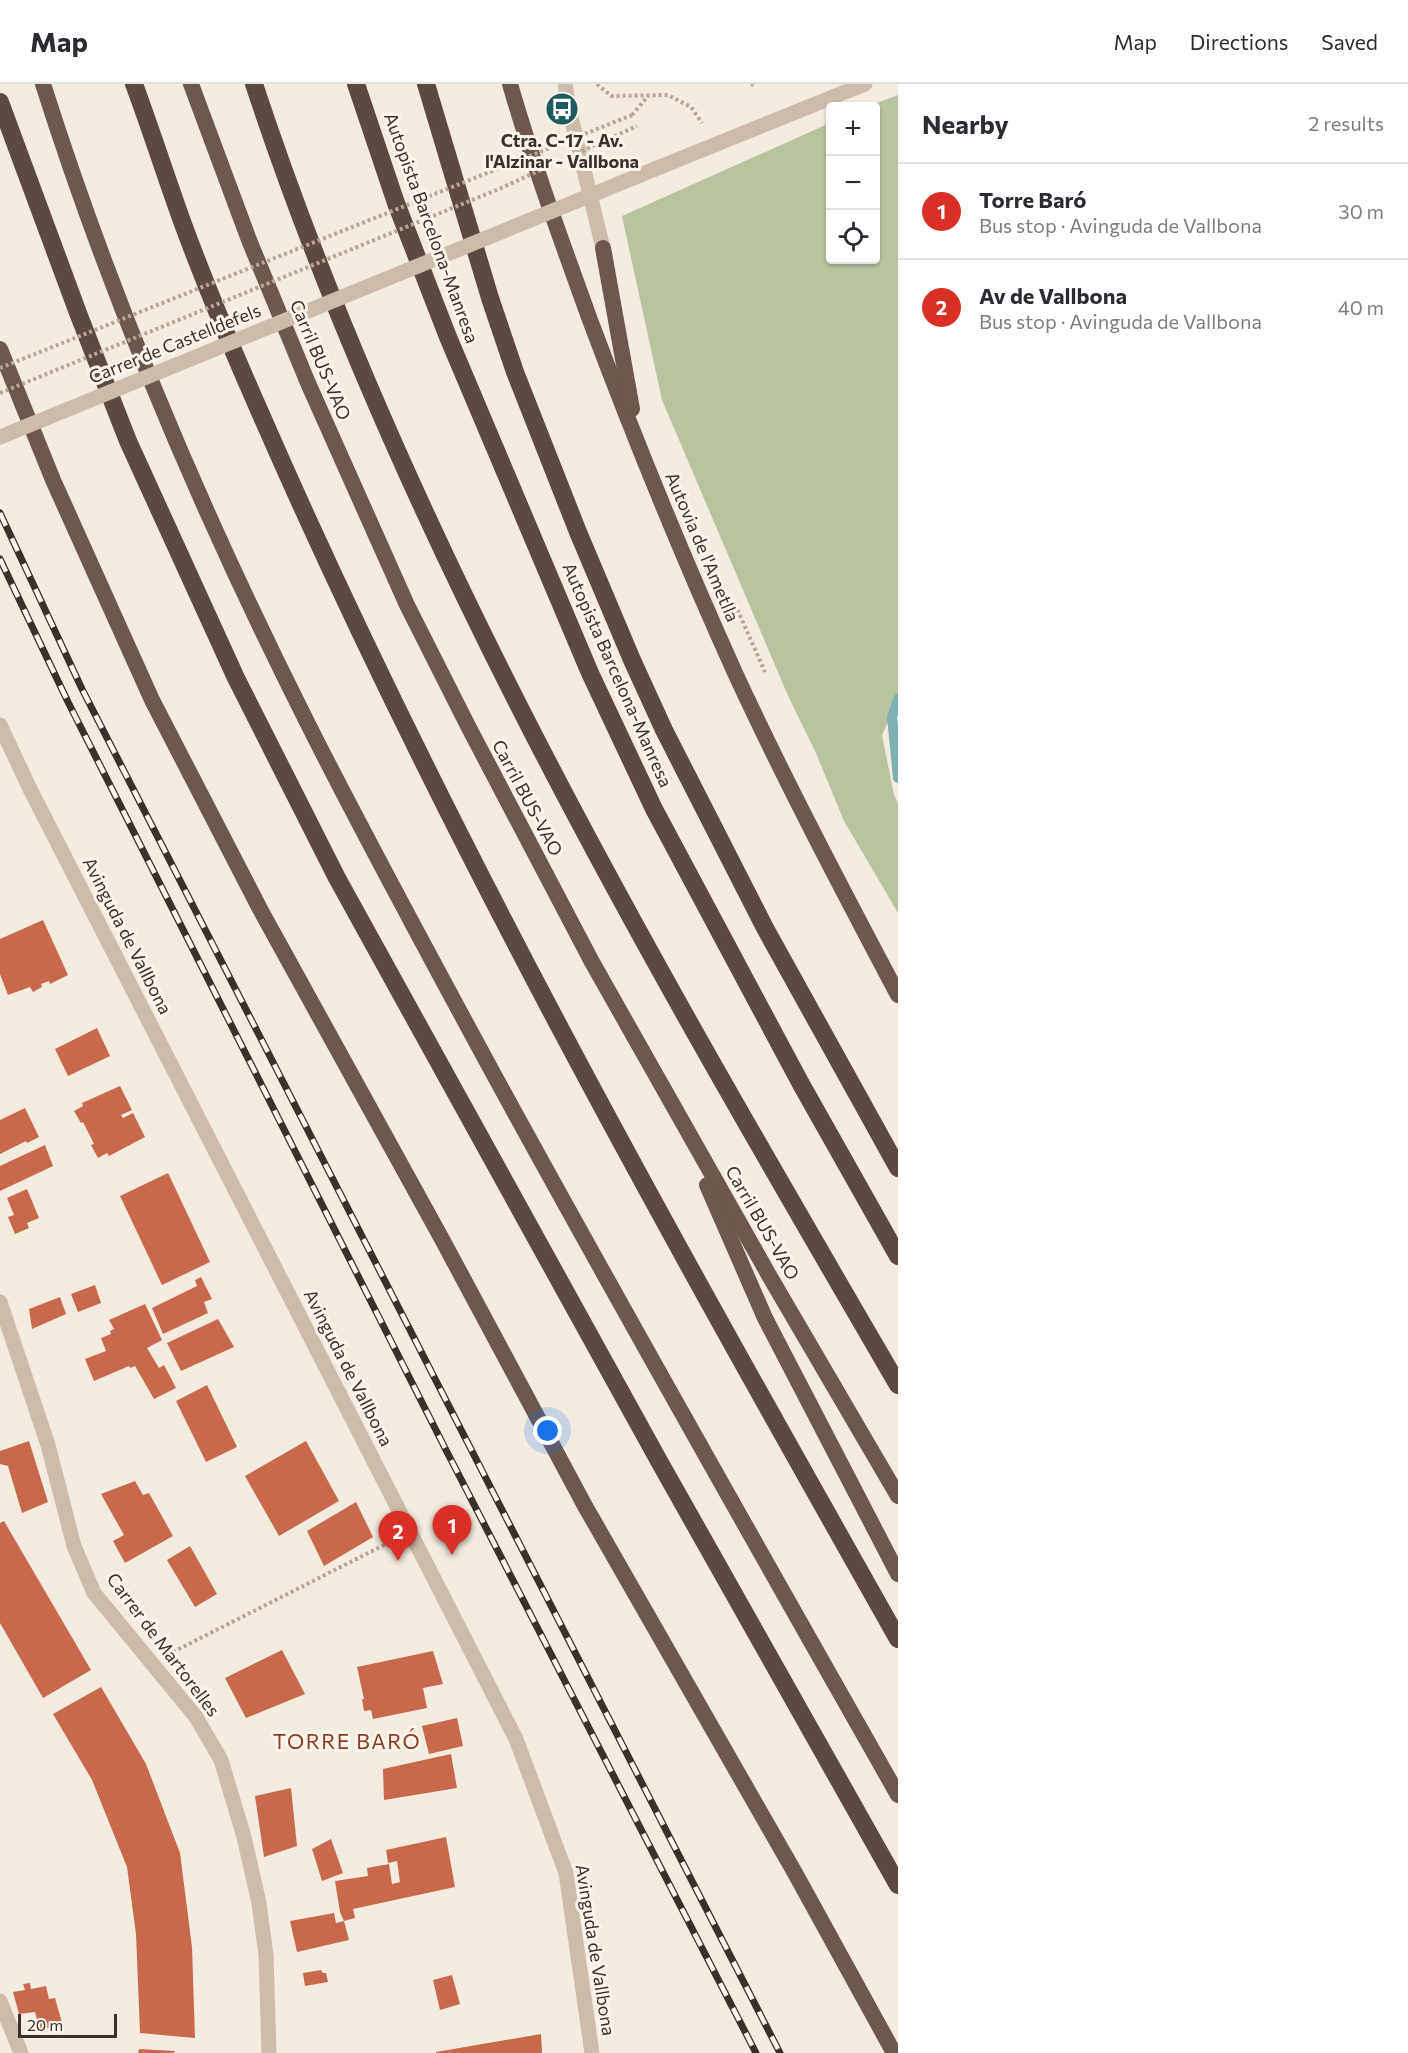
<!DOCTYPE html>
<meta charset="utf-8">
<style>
body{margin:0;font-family:Commissioner,sans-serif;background:#f7f7f7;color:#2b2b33}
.controls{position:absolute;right:18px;top:18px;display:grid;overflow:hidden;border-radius:6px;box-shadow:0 2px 4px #0004}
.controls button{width:54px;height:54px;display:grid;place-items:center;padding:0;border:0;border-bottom:2px solid #e1e1e2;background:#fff;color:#2b2b33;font:30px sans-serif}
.scale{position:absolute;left:18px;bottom:15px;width:99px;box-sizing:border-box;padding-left:6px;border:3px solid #3b302b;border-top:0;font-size:16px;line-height:21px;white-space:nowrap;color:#3b302b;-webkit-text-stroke:4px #fbf5ee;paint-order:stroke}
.you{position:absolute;left:548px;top:1347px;width:21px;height:21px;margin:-15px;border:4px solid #fff;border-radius:50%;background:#1a73e8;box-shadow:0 0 0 9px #1a73e833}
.badge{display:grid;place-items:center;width:39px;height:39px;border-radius:50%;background:#d93025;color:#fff;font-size:20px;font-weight:700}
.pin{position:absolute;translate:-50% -50px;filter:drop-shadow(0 2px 3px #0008)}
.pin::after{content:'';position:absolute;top:32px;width:21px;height:18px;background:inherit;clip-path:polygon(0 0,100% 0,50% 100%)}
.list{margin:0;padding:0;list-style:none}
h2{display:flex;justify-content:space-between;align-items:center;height:78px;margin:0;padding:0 24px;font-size:26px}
h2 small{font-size:20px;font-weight:400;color:#7c7c81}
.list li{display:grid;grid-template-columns:39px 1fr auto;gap:18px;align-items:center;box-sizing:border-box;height:96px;padding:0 24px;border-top:2px solid #e1e1e2}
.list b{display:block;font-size:22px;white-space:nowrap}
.list p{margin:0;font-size:20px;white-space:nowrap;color:#7c7c81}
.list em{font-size:20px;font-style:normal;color:#7c7c81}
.icon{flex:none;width:33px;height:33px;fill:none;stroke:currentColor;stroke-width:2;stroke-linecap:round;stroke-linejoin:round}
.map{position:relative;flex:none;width:898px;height:1969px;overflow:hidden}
header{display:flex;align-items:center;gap:36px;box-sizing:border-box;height:84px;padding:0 30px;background:#fff;border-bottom:2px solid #e1e1e2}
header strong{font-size:28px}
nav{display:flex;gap:33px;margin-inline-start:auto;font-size:21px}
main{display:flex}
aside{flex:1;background:#fff}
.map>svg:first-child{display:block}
.green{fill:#b8c4a0}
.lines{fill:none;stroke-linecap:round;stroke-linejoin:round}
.stream{stroke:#7fb0b2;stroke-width:10}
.building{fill:#c8694b}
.path{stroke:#b9a596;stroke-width:4;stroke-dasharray:3 3;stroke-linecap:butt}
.minor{stroke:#cdbbac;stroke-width:15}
.tertiary{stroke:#cdbbac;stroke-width:15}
.trunk{stroke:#6c584f;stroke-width:16}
.motorway{stroke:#5c4a42;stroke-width:18}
.rail-casing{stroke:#3b302b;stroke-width:7}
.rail{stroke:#fbf5ee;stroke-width:4.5;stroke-dasharray:14;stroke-linecap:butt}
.path-bridge{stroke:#b9a596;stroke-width:4;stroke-dasharray:3 3;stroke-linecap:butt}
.tertiary-bridge{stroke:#cdbbac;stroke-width:15}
.labels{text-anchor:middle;stroke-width:6;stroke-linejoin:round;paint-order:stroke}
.poi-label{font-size:18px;font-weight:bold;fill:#3b302b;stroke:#fbf5ee}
.street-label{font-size:18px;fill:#3b302b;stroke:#fbf5ee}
.quarter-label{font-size:21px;letter-spacing:1.5px;fill:#8c3b22;stroke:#fbf5ee}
</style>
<header>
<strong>Map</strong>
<nav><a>Map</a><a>Directions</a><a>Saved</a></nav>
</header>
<main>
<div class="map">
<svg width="898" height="1969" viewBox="0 0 898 1969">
<rect width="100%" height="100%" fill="#f4ebe1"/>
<polygon class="green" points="898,11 898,616 882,651 894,711 898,719 898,829 844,737 816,669 789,614 662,316 622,132 830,39 830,176 876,176 876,22 869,22"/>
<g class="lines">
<polyline class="stream" points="898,615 892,633 898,694"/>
</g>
<g class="building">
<polygon points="43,836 68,891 50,900 49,897 41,900 42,903 33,908 30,903 8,911 0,890 0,855"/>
<polygon points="97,944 110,972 68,992 55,965"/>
<polygon points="120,1002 132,1026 121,1031 123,1034 133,1029 145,1053 109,1072 107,1069 98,1074 91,1061 94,1060 83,1038 81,1039 74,1027 83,1022 82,1019"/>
<polygon points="25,1024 39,1053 27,1059 26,1057 0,1070 0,1036"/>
<polygon points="45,1061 53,1082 0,1107 0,1082"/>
<polygon points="168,1089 210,1178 162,1201 120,1112"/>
<polygon points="27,1105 39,1134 27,1139 29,1144 15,1150 8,1133 14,1131 7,1114"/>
<polygon points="201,1193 212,1215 204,1218 208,1229 163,1250 152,1224 197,1202 195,1196"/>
<polygon points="95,1201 101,1219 78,1228 71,1210"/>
<polygon points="60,1213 66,1230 32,1245 29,1225"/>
<polygon points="145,1220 162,1256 147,1264 159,1284 164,1281 176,1304 154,1315 135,1282 130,1284 129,1282 94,1297 85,1275 106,1267 101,1254 111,1250 110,1247 114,1245 109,1236"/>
<polygon points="218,1235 234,1263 181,1287 167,1259"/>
<polygon points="207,1301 237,1363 206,1378 176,1317"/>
<polygon points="29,1357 48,1418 22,1429 8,1382 0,1380 0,1367"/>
<polygon points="306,1357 339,1417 279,1452 245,1392"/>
<polygon points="135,1397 143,1411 149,1409 173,1452 125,1479 113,1457 124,1451 101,1410"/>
<polygon points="356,1418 373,1453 324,1482 307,1447"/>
<polygon points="4,1437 91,1586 43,1614 0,1539 0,1439"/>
<polygon points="190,1462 217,1510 195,1523 167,1476"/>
<polygon points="282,1566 305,1610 246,1634 225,1594"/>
<polygon points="433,1567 443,1600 423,1604 427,1624 373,1635 371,1626 364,1627 362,1615 364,1615 357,1583"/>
<polygon points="101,1603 146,1680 180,1769 192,1863 195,1954 140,1949 136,1850 127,1783 92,1696 53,1630"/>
<polygon points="457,1634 463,1662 429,1670 422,1642"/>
<polygon points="451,1670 457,1704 384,1716 383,1685"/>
<polygon points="291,1704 297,1762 264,1773 255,1712"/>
<polygon points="446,1753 455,1803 353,1825 355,1834 344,1837 340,1828 335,1797 368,1792 367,1784 389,1780 392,1800 400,1798 397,1777 388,1779 386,1766"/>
<polygon points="331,1755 343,1789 322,1797 312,1765"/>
<polygon points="334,1829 336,1839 344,1837 349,1856 297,1868 290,1837"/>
<polygon points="321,1886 323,1889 326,1889 328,1898 305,1902 303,1889"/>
<polygon points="452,1891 460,1920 440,1926 433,1896"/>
<polygon points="30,1899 31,1905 46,1902 49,1915 55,1914 62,1939 40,1946 35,1928 19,1930 13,1908 25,1906 23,1900"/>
<polygon points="541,1950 542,1969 436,1969 436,1968"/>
<polygon points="139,1965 175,1967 174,1969 138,1969"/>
</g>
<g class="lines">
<g class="path">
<polyline points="597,0 611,12 668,11 691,23 702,39"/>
<polyline points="751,0 754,1"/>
<polyline points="632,31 648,12"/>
<polyline points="735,520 765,588"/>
<polyline points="173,1568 388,1459"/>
</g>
<g class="minor">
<polyline points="565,0 569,25 603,164"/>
<polyline points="0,641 30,705 516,1655 566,1789 592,1969"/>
<polyline points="0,1218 48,1361 74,1462 94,1509 196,1633 221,1676 244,1753 259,1819 266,1871 269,1969"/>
<polyline points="0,1917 21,1969"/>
</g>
<polyline class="tertiary" points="655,85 865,0"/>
<g class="trunk">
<path d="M43,0c70,220 161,434 265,640 59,117 122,233 185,349 132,242 269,482 405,722"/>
<polyline points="191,0 249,156 308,299 407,521 468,642 592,878 770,1193 898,1412"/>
<path d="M510,0c23,80 52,158 80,236 45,120 93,238 146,355 50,108 106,214 162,320"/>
<polyline points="603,164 632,325"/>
<polyline points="0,265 53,396 152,616 260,825 443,1157 585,1422 795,1789 894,1969"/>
<polyline points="707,1101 765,1234 898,1490"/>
</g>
<g class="motorway">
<path d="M134,0c17,46 32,93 49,140 23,62 49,125 76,186 184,423 412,827 639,1229"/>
<path d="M254,0c152,461 401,883 644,1301"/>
<polyline points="356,0 396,119 448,253 590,589 654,725 801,1000 898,1172"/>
<polyline points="426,0 490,214 515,288 578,448 632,576 664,646 765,844 898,1084"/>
<polyline points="0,18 78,229 128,357 236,594 337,794 659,1377 898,1801"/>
</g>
<defs>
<g id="rail">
<polyline points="0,429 82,605 780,1969"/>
<polyline points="0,475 68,618 446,1366 756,1969"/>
</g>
</defs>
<use href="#rail" class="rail-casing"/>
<use href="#rail" class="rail"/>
<g class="path-bridge">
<polyline points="0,284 632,31"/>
<polyline points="0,309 499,105 637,42"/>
</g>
<polyline class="tertiary-bridge" points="0,353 655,85"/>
</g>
<defs>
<symbol id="bus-disc" viewBox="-11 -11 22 22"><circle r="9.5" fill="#1f5a5e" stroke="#fbf5ee"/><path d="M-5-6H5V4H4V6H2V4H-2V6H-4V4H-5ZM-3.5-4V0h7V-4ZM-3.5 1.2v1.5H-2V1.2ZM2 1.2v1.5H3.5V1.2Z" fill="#fff"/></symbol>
</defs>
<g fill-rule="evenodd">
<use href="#bus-disc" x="543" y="6" width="38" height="38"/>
</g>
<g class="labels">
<g class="poi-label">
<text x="562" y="63">Ctra. C-17 - Av.<tspan x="562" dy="21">l'Alzinar - Vallbona</tspan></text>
</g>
<g class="street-label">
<text transform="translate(431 144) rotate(70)" y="6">Autopista Barcelona-Manresa</text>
<text transform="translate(175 260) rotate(-22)" y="6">Carrer de Castelldefels</text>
<text transform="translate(320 276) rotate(67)" y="6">Carril BUS-VAO</text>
<text transform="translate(702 463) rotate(67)" y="6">Autovia de l'Ametlla</text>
<text transform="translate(617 591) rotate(66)" y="6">Autopista Barcelona-Manresa</text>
<text transform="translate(527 714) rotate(62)" y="6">Carril BUS-VAO</text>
<text transform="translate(127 852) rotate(63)" y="6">Avinguda de Vallbona</text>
<text transform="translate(762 1139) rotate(60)" y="6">Carril BUS-VAO</text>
<text transform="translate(348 1284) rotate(63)" y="6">Avinguda de Vallbona</text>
<text transform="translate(163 1561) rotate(53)" y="6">Carrer de Martorelles</text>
<text transform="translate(595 1866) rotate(81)" y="6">Avinguda de Vallbona</text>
</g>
<g class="quarter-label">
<text x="347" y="1665">TORRE BARÓ</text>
</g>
</g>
</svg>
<div class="controls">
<button>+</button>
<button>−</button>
<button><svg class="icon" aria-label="locate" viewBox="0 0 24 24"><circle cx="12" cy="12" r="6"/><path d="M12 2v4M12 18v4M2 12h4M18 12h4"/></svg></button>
</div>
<div class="scale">20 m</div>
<div class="you"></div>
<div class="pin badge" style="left:452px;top:1471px">1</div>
<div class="pin badge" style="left:398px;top:1477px">2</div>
</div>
<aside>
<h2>Nearby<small>2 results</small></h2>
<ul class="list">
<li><span class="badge">1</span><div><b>Torre Baró</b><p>Bus stop · Avinguda de Vallbona</p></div><em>30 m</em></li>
<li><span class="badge">2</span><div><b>Av de Vallbona</b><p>Bus stop · Avinguda de Vallbona</p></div><em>40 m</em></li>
</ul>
</aside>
</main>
